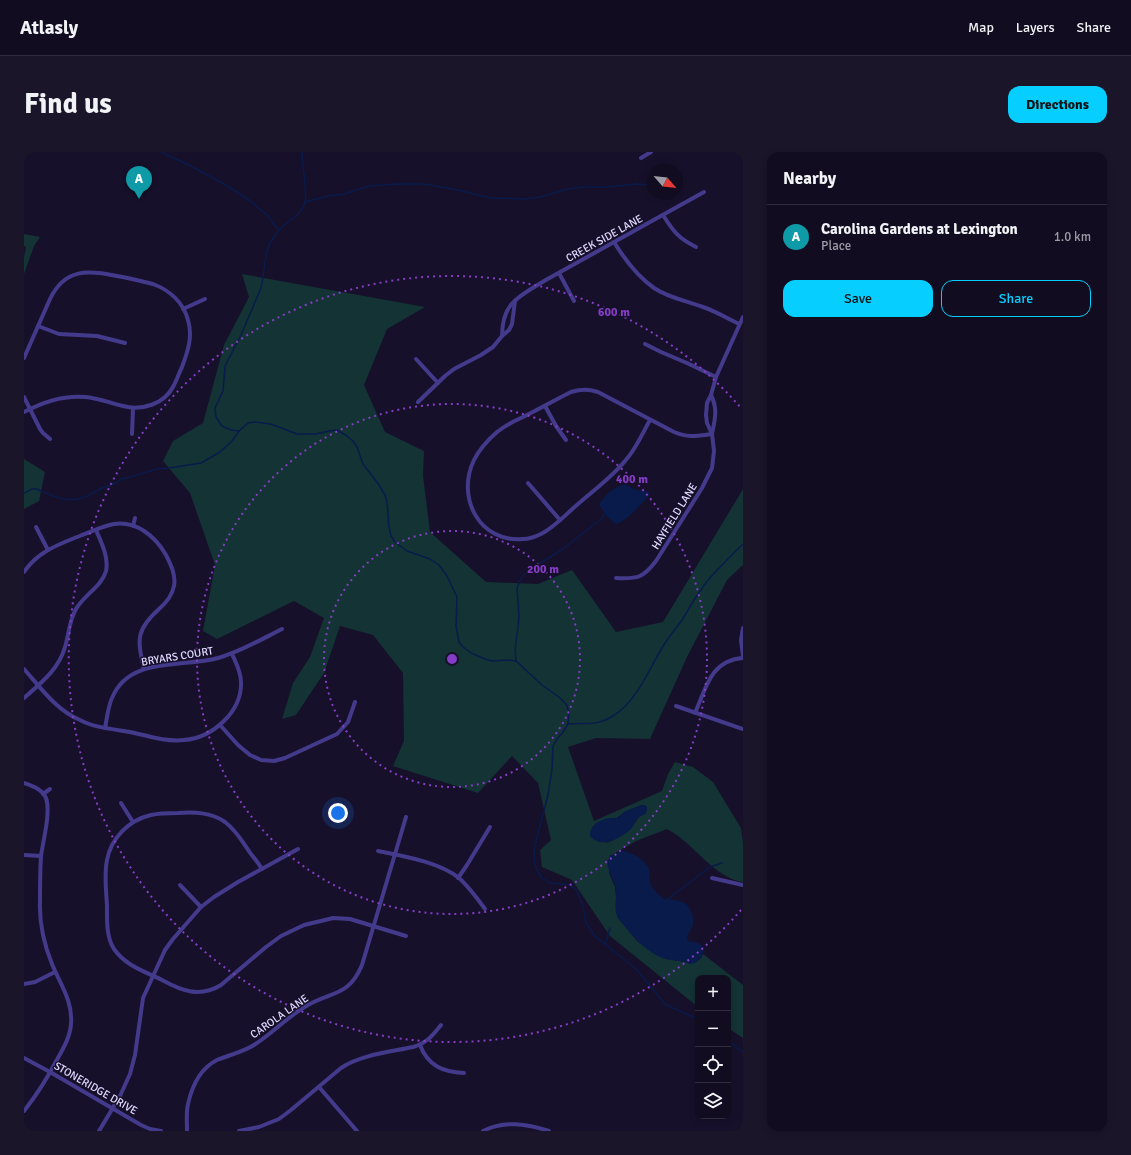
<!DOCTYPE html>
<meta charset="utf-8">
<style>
body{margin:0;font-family:Signika,sans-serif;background:#1a1529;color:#f1f3f6}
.controls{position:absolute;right:12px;bottom:12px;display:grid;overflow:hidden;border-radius:8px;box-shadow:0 2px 6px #0003}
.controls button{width:36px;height:36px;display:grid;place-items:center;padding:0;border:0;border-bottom:1px solid #302c3e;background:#110c20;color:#f1f3f6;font:20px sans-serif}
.compass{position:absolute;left:623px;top:12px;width:36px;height:36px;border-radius:50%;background:#110c20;box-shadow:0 2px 6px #0003;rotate:118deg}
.you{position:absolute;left:314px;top:661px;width:14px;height:14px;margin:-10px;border:3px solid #fff;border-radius:50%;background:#1a73e8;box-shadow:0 0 0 6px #1a73e833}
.badge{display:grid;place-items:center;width:26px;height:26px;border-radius:50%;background:#06cfff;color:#fff;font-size:13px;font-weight:700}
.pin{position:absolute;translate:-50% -33px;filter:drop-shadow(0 1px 2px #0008)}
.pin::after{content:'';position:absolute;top:21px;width:14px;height:12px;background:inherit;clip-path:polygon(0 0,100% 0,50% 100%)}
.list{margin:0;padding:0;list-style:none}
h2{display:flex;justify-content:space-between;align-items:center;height:52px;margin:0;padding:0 16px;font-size:17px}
h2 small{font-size:13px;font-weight:400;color:#9c9ba5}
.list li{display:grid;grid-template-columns:26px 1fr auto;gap:12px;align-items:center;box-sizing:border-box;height:64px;padding:0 16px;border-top:1px solid #302c3e}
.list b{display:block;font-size:15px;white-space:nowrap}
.list p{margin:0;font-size:13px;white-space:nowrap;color:#9c9ba5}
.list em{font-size:13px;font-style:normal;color:#9c9ba5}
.actions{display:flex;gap:8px;padding:12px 16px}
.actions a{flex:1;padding:9px 0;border:1px solid #06cfff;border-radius:12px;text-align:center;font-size:14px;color:#06cfff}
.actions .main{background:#06cfff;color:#111}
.icon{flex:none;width:22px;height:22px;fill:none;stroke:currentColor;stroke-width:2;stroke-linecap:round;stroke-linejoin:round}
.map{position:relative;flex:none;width:719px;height:979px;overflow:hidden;border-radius:12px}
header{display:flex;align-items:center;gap:24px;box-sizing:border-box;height:56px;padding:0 20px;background:#110c20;border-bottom:1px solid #302c3e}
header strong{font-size:19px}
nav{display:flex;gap:22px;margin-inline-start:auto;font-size:14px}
.intro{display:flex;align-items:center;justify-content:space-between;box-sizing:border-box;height:96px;padding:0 24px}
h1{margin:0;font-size:28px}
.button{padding:10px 18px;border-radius:12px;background:#06cfff;color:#111;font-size:14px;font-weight:700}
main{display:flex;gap:24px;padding:0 24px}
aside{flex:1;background:#110c20;border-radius:12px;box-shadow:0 2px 6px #0003}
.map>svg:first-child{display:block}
.green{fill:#133335;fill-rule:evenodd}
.water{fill:#091b4b}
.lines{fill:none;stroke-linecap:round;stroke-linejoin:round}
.stream{stroke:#091b4b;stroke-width:1.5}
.minor{stroke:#443a8b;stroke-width:4}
.ring{fill:none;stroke:#853dc5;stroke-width:2;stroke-dasharray:2 4}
.labels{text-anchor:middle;stroke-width:3;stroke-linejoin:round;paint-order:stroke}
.street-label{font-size:11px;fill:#e1daff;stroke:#17102b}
.centre{fill:#853dc5;stroke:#17102b;stroke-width:2}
.ring-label{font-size:12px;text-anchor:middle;font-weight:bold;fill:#853dc5;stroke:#17102b;stroke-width:3;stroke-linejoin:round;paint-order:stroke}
</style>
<header>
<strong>Atlasly</strong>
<nav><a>Map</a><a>Layers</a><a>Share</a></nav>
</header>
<div class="intro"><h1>Find us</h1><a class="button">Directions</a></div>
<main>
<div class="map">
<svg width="719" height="979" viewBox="0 0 719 979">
<rect width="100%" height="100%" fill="#17102b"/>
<g class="green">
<polygon points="0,82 16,85 10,94 0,122 0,105 2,95 0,94"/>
<path d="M218,122l183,33 -38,22 -23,56 21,47 39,19 -1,25 7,56 56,50 52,2 34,-14 44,62 47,-10 80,-133v76l-16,15 -40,77 -37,82 -54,-1 -28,9 26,74 68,-30 6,-17 7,-12 18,5 20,15 28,46 2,15v39c-5,-1 -10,-2 -15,-5 -23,-12 -38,-36 -61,-48l-31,12 -26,15 -1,17 6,14 3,31 19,23 17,12 12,6 19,3 5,2 10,-5 3,-5 40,31v53l-15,-10v-50h-30v29l-88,-71 -38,-56 -30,-13 -2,-17 11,-10 -13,-57 -26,-27 -34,37 -85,-27 11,-25 -1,-68 -30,-38 -33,-9 -16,47 -28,42 -14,4 11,-36 17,-26 14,-39 -30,-17 -77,38 -14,-8 12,-66 -25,-72 -27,-32 10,-20 30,-18 21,-78 25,-48zM618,653c-1,4 -2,9 -4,13 -5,10 -21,22 -32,25l4,-25h6l15,-9z"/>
<polygon points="0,307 21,320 15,349 0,357"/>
</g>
<g class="water">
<path d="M601,332l11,6 11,1 3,3 -3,4c-7,7 -22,25 -32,26l-8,-8 -8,-11c5,-10 15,-18 26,-21z"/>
<path d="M618,653h3l2,2c0,9 -4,7 -9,11 -3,2 -4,8 -7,11 -3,3 -8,6 -13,9 -10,5 -20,7 -28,-2 -1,-11 11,-17 20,-18 1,0 5,1 6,0 4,-1 5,-4 8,-6 5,-3 12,-5 18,-7z"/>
<path d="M597,699c9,0 24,8 28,18 1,5 0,11 2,16 2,5 9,10 13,14 11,1 23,1 27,12 1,4 3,9 2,13 -1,5 -5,9 -6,15l3,3c8,-1 17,4 12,14 -2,4 -7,8 -12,8 -2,-1 -4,-2 -6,-2 -6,-2 -12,-1 -18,-3 -21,-6 -35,-25 -48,-41 -5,-10 -1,-19 -2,-29 -2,-10 -8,-17 -9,-27l3,-6z"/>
</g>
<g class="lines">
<g class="stream">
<polyline points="137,0 165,13 200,32 225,48 244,64 255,79"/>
<polyline points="281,50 304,44 320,42 345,34 373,32 400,32 429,37 467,46 500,47 516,45 544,37 559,35 582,35 612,32 629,33"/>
<path d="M215,279l-8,-1 -9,-4 -6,-9 -1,-9 8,-17 2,-25 16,-31 20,-47c4,-15 2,-31 9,-45 3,-4 6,-9 9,-13 8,-9 24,-15 26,-29 2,-13 -3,-35 -3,-49"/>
<path d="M0,341l8,-4h5c16,7 30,15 48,8 6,-2 11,-6 17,-9 6,-2 15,-4 19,-9l9,-2 27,-8 12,-1 32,-5 19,-11 12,-11 8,-11 8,-7 6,-1 17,2 26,10h19l13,-3 8,-1 10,6 6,5 4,6 6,17 16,21 6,10 2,7 2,25 2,9 4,6 12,9 23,8 9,6 8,11 10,21 -1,29 3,16 3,4 5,4 6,4 15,6 4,1 17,-1 7,1 26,24 17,12 7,7 3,8 -1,12 -5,8 -6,7 -4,7 -1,23 -4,26 -14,54 1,15 3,8 3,5 9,6 21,2 6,6 6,15 3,17 9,13 41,33 30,36 32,14"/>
<polyline points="492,509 491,498 494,475 495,464 493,436 498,424 518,410 539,397 577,367 582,360"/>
<path d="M544,572c18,-2 28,3 45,-8 26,-16 37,-51 54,-76 5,-7 10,-13 15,-20 7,-12 14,-24 23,-36 11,-14 25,-27 38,-40"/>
<polyline points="644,747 686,715 698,711"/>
<polyline points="581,793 586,776"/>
<polyline points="704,888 713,896 719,900"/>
</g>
<g class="minor">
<polyline points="617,6 627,0"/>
<path d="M639,63c10,16 15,23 33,32"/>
<path d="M590,90c11,18 23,34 40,46 15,10 30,12 46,18 14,4 26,12 39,18"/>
<polyline points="535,121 550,149"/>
<polyline points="159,157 181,147"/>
<polyline points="14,174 35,182 73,184 101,191"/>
<path d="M478,184c0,-33 16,-39 42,-55l160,-89"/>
<polyline points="621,192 637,200 663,211 692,225"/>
<path d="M0,206l26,-59c15,-31 38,-29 67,-23 12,2 24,5 36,8 16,6 30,18 35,36 5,16 0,31 -6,47 -3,6 -5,13 -9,20 -9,17 -31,24 -50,19 -13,-3 -25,-8 -38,-9 -22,-2 -42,5 -61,15"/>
<polyline points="392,207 414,231"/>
<path d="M687,243c7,14 4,24 1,39"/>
<polyline points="0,245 16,277 19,281 26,287"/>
<polyline points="394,250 421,224 430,217 457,203 469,195 478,184 485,178 488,172 491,149"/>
<polyline points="521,254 532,274 542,288"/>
<path d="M626,268c-8,14 -14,29 -25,41 -13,16 -31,29 -47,43 -12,10 -23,23 -37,30 -6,3 -12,5 -18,5 -44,4 -67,-42 -49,-79 5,-10 15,-21 23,-28 8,-6 17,-11 26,-15 16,-8 32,-17 48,-25 11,-3 17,-3 27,0l76,40c15,6 22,4 38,2"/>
<polyline points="108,282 109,256"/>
<polyline points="504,331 536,368"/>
<polyline points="109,374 111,366"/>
<polyline points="12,375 24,398"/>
<path d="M0,420c14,-21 36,-28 58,-37 11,-4 21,-9 32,-11 23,-3 41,12 52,31 5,10 10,20 8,31 -2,10 -8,17 -15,23 -23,21 -22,30 -15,60"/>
<path d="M592,426c22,1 27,0 40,-17l46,-73 10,-20 2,-17 -2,-17 -5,-11 -1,-8 1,-12 4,-8 5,-18 27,-60"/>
<polyline points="719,476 717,488 719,504"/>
<path d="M0,517c17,19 32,41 56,51 15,8 33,9 50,12 18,4 36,10 54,8 28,-2 58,-28 57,-58 0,-10 -5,-19 -9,-28"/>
<path d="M0,546c17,-15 35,-29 41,-51 4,-13 4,-26 11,-38 8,-14 26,-23 30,-38 3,-14 -5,-29 -10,-41"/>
<polyline points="652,554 719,577"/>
<path d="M671,561c11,-25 16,-53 48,-55"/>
<polyline points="196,573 214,593 226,603 237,608 250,609 261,606 313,582 324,570 331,550"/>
<path d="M81,576c2,-10 3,-21 7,-30 17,-42 70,-30 106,-40 22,-6 44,-19 64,-29"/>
<path d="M0,631c8,3 18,6 22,15 5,14 -3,43 -5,58 -1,15 -1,30 -1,45 -1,22 4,43 12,63 8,20 21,37 19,60 -1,15 -10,28 -17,41 -9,17 -19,32 -30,46"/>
<polyline points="19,642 26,637"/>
<polyline points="97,651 109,670"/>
<path d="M354,699c25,5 61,11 81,27 10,9 18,20 26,31"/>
<polyline points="0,703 17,704"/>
<path d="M238,717c-3,-5 -7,-10 -11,-15 -8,-11 -14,-23 -26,-32 -14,-10 -31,-10 -47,-9 -9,0 -18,0 -27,2 -22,5 -40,23 -44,45 -3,15 -1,30 0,45 0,14 -1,32 7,44 12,17 30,22 48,31 20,11 38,18 59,5l45,-38 15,-11 23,-11 21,-5 8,-2 17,1 56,17"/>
<polyline points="434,726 443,713 466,675"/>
<polyline points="688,726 719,733"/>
<polyline points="156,733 177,755"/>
<polyline points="0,832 11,830 31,820"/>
<path d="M396,893c8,21 23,27 44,28"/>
<polyline points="0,906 26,920 117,973 126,977 137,979"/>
<polyline points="295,935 333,979"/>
<polyline points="75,979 96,944 106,922 111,903 119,846 141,798 149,787 177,755 190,745 214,730 274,697"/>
<path d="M163,979c0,-9 -1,-19 1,-27 4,-18 13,-36 29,-44 12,-5 26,-8 37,-15 19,-12 34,-29 54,-40 25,-14 41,-9 54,-40l44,-148"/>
<path d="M215,979l20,-4 20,-8 12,-9 50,-42c19,-13 49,-16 72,-21 14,-4 19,-11 28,-22"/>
<path d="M459,979c21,-11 44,-7 66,0"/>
</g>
</g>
<g class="ring">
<circle cx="428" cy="507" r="128"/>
<circle cx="428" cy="507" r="255"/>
<path d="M717 758A383 383 0 1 1 717 256"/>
</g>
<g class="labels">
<g class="street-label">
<text transform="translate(580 86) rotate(-29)" y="4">CREEK SIDE LANE</text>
<text transform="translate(650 364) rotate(-58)" y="4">HAYFIELD LANE</text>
<text transform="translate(153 504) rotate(-9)" y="4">BRYARS COURT</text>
<text transform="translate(255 864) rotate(-35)" y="4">CAROLA LANE</text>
<text transform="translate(72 936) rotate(30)" y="4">STONERIDGE DRIVE</text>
</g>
</g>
<circle cx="428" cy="507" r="6" class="centre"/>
<g class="ring-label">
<text x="590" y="164">600 m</text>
<text x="608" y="331">400 m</text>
<text x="519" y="421">200 m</text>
</g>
</svg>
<div class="controls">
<button>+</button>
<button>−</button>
<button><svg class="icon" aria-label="locate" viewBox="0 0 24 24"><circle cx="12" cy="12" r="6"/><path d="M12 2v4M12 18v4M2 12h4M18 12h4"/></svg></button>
<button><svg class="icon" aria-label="layers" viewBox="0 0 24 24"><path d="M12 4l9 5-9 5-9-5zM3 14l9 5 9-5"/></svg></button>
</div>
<svg class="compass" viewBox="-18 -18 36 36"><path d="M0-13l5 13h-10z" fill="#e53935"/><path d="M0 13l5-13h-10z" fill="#9c9ba5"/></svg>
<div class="you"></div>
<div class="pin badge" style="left:115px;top:47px;background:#0f9aa8">A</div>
</div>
<aside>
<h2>Nearby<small></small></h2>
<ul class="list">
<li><span class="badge" style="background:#0f9aa8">A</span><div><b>Carolina Gardens at Lexington</b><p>Place</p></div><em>1.0 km</em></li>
</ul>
<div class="actions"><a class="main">Save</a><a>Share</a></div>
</aside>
</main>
